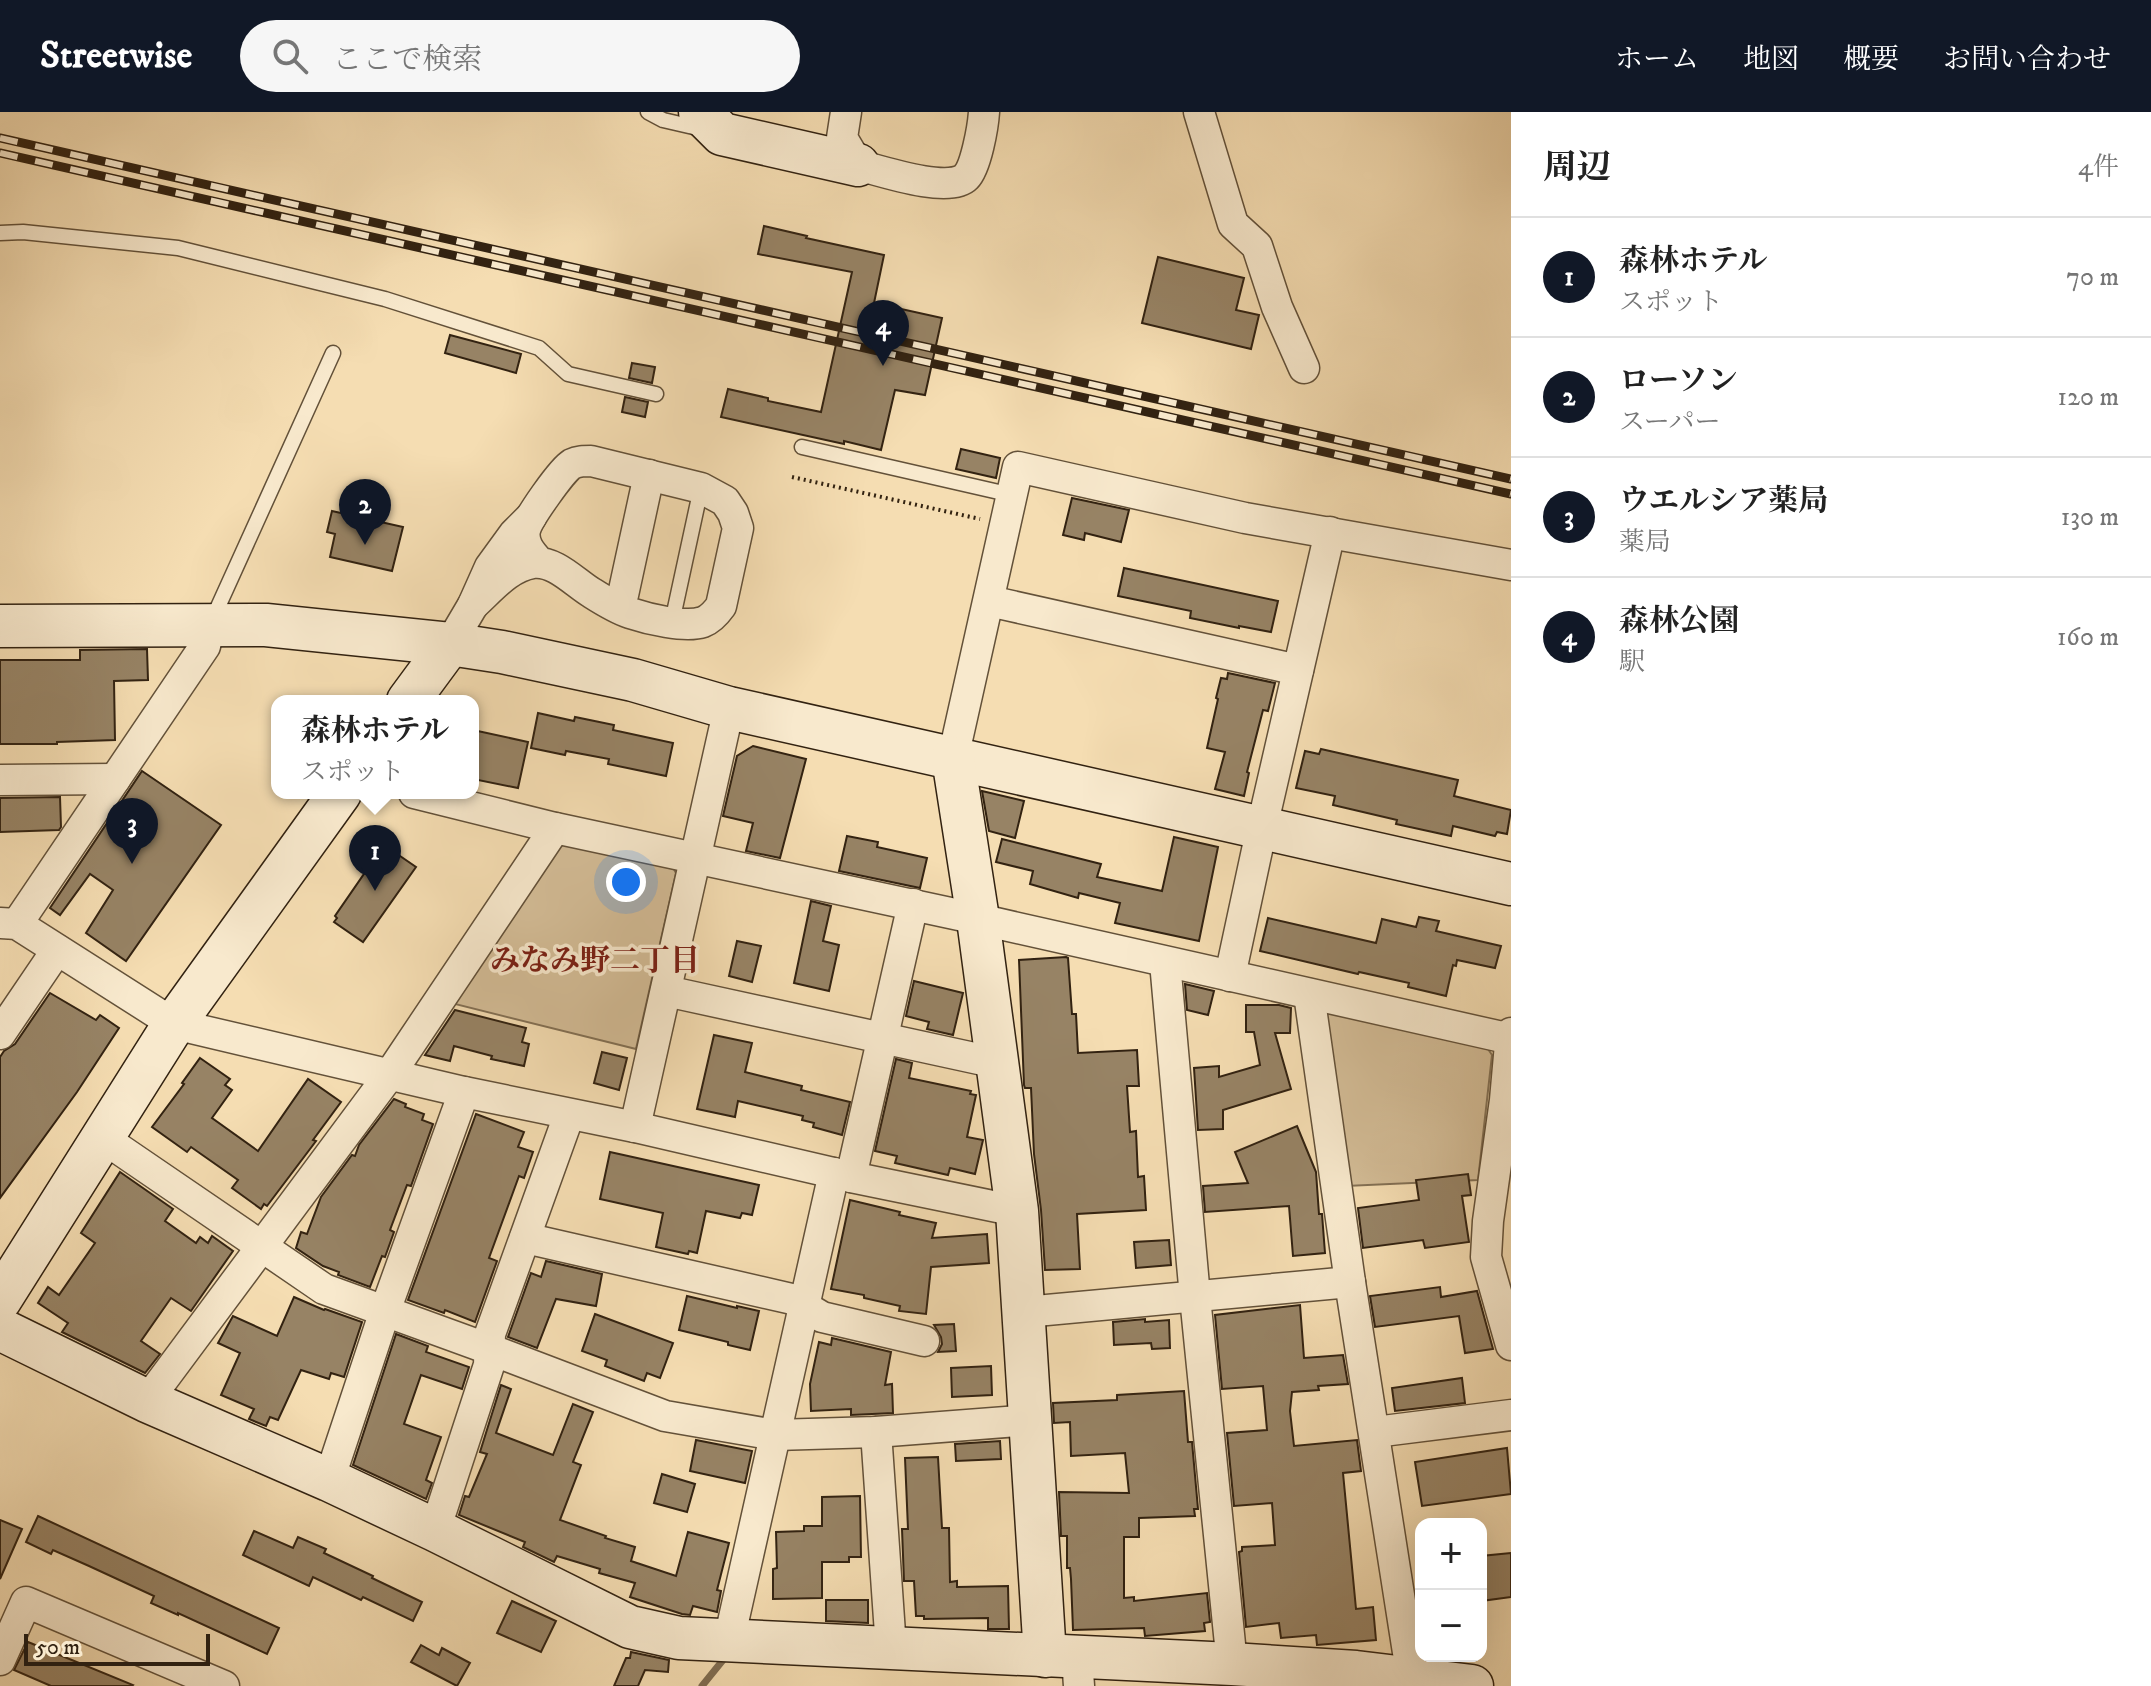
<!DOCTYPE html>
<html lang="ja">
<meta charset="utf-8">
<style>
body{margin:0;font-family:"IM FELL DW Pica","Noto Serif JP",serif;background:#f6f6f6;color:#222}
.controls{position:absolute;right:24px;bottom:24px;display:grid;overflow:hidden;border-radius:16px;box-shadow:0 8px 32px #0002}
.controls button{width:72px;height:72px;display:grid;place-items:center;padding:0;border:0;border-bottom:2px solid #e0e0e0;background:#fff;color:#222;font:40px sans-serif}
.scale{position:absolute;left:24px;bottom:20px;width:186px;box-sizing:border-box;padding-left:8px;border:4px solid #322211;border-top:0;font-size:22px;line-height:28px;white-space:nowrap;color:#322211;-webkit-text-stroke:6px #f8e9cd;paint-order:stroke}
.you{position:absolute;left:626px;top:770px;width:28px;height:28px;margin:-20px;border:6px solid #fff;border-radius:50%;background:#1a73e8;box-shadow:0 0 0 12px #1a73e833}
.badge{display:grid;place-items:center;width:52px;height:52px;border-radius:50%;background:#111827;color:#fff;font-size:26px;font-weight:700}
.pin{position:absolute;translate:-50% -66px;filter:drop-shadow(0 2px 4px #0008)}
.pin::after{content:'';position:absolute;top:42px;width:28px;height:24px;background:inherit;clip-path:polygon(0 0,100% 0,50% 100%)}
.popup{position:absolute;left:271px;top:583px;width:208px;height:104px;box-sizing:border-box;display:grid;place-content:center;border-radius:16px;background:#fff;filter:drop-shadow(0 2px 6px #0005);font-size:26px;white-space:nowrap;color:#767676}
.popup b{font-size:30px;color:#222}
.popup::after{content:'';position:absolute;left:50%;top:100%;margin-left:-16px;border:16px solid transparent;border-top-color:#fff}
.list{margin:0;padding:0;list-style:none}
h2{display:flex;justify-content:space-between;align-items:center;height:104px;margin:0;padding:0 32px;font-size:34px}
h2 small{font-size:26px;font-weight:400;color:#767676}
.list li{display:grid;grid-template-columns:52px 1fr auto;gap:24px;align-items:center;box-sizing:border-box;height:120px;padding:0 32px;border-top:2px solid #e0e0e0}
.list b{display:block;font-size:30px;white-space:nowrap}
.list p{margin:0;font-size:26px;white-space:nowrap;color:#767676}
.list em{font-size:26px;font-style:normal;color:#767676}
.icon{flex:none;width:44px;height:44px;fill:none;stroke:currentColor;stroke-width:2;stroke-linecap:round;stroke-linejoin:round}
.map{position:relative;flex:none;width:1511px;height:1574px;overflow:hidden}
header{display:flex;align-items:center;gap:48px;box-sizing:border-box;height:112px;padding:0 40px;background:#111827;color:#fff}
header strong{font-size:38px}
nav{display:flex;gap:44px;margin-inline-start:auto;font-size:28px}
.search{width:560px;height:72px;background:#f6f6f6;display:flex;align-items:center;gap:20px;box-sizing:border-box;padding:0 28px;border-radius:44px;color:#767676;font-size:30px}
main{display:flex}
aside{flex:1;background:#fff}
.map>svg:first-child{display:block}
.green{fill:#d4bd97;stroke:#837054;stroke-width:2}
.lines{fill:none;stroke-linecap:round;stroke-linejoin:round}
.stream{stroke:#7f6c51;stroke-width:7}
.building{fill:#978365;stroke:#322211;stroke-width:2}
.lane-casing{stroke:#635139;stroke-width:17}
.street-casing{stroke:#635139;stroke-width:33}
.secondary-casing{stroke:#322211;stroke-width:45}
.path{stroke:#322211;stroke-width:4;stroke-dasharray:2 4;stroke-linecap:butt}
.lane{stroke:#f8e9cd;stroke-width:14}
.street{stroke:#f8e9cd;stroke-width:30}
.secondary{stroke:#f8e9cd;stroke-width:42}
.rail-casing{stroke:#322211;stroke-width:9}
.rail{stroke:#f8e9cd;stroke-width:6;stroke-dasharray:18;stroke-linecap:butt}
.labels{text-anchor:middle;stroke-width:7;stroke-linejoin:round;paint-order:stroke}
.neighbourhood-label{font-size:30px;font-weight:bold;fill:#7a1f14;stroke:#f8e9cd}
</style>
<header>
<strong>Streetwise</strong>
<div class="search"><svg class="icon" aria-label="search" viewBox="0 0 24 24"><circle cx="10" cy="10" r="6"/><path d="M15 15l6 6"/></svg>ここで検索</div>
<nav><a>ホーム</a><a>地図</a><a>概要</a><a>お問い合わせ</a></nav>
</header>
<main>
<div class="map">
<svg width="1511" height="1574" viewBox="0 0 1511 1574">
<rect width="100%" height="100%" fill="#f5ddb2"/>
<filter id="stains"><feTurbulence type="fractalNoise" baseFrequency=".0025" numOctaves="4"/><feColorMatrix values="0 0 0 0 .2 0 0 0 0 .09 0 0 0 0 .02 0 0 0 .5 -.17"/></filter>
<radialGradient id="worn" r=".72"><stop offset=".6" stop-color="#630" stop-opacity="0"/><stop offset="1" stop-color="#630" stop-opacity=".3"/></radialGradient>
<g class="green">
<polygon points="564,726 670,750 676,761 636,937 443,889"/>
<polygon points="1327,897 1484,931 1492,943 1478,1068 1346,1074 1319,906"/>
</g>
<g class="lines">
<polyline class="stream" points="702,1574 723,1548"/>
</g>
<g class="building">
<polygon points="764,114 807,124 806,126 884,143 874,191 942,206 925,283 895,278 881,338 844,329 844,332 721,305 728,277 768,286 768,289 821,300 852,160 758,142"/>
<polygon points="1158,145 1244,166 1236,198 1259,203 1251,237 1142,211"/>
<polygon points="450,223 521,242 516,261 445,241"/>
<polygon points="632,251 655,255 652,271 629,266"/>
<polygon points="625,285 648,290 645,305 622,300"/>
<polygon points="961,337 1000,346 996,366 956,357"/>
<polygon points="1072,386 1129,398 1121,430 1085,421 1084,428 1063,423"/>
<polygon points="332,399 403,415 392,459 330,445 335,422 327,420"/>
<polygon points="1124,456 1278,489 1271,520 1239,514 1239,516 1190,506 1191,499 1118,484"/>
<polygon points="147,537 148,568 114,569 115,628 57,630 57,632 0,632 0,548 80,548 80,538"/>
<polygon points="1228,561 1275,571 1268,599 1263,598 1247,660 1249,661 1244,684 1215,677 1225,640 1207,636 1218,587 1216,586 1221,566 1227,567"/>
<polygon points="538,601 574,609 575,605 614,613 613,618 673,631 666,664 608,652 609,647 566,639 565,643 531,636"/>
<polygon points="473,618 528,630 518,676 473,667"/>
<polygon points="753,634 806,647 780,746 746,739 753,711 723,704 737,644"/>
<polygon points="1321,637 1458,668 1454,684 1511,698 1507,722 1497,720 1495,724 1453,714 1451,724 1396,712 1397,708 1333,693 1335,684 1296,676 1305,639 1319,642"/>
<polygon points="142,659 221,713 126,849 86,821 113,778 90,762 60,803 50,796"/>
<polygon points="982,679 1024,689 1015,726 989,719"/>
<polygon points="60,685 61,715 59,718 0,720 0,686"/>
<polygon points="847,724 878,730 877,735 927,746 920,776 839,759"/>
<polygon points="1174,725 1218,735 1199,829 1115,811 1120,791 1079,781 1078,786 1030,772 1033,759 996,750 1002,727 1101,752 1097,765 1162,779"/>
<polygon points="384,733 416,755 363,830 334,810 337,806 335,804"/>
<polygon points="811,789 831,794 823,829 839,833 829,879 794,871"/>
<polygon points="1419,805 1439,809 1436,819 1501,834 1495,856 1457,848 1456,854 1453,853 1446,884 1408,875 1409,871 1359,860 1358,862 1260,839 1268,806 1376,831 1382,807 1416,815"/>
<polygon points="737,829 761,834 752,870 729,864"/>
<polygon points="1066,845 1068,846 1072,902 1076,902 1078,941 1137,938 1139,974 1127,974 1130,1020 1136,1019 1138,1065 1144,1064 1146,1098 1077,1102 1080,1157 1045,1158 1041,1098 1034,1042 1031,976 1025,976 1024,973 1019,848"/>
<polygon points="914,869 963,881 953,923 927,917 929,910 906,904"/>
<polygon points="1185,872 1214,879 1208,903 1187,898"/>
<polygon points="50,881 96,908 100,903 119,916 77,980 0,1086 0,945 4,939 15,932"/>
<polygon points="1246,893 1279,893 1291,896 1290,921 1275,921 1291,977 1223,998 1223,1017 1198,1018 1194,956 1219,954 1219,965 1260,953 1254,920 1246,920"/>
<polygon points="455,898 526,916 522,930 529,932 524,954 491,947 492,944 454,934 450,949 425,943"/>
<polygon points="714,923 752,931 745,960 802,974 801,978 850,990 842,1023 813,1015 814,1011 802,1008 803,1004 738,989 735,1005 697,997"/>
<polygon points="602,940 627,946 619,978 594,971"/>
<polygon points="200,946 230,967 225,973 232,978 212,1006 258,1039 308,967 341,990 313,1028 316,1029 267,1094 264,1092 261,1097 232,1076 238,1068 191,1035 187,1040 152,1015 184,972 182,971"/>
<polygon points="896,947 912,951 909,966 971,979 970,982 976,983 967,1025 983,1028 975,1062 950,1056 948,1063 895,1051 897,1044 875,1039"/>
<polygon points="394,987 406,992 405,995 424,1002 422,1008 433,1012 411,1074 407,1073 390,1118 394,1120 385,1145 382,1144 370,1175 338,1163 339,1160 323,1154 296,1136 301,1120 307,1122 321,1085 352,1043 355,1044 359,1033"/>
<polygon points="476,1002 524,1020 518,1035 533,1040 524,1066 519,1064 489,1146 497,1149 475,1210 445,1198 444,1201 408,1188"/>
<polygon points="1297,1014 1316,1060 1319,1102 1322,1102 1325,1141 1293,1144 1289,1094 1205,1100 1203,1074 1248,1071 1235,1040"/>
<polygon points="610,1040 759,1073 752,1103 742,1101 740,1106 706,1099 697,1141 689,1139 688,1142 656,1135 663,1101 600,1087"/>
<polygon points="120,1060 173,1097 165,1109 196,1131 200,1125 208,1131 212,1124 233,1139 191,1199 171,1186 141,1229 160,1242 145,1261 62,1220 68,1211 38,1191 48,1175 59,1183 95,1131 81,1121"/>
<polygon points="1468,1062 1471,1083 1462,1084 1469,1130 1425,1136 1423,1128 1363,1136 1358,1096 1419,1088 1416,1068"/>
<polygon points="850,1088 900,1100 899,1103 936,1111 932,1126 987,1122 989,1151 931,1155 926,1202 899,1199 900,1194 864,1186 864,1183 831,1177"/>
<polygon points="1169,1128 1171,1153 1136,1156 1134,1130"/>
<polygon points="546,1149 602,1162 596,1194 556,1187 537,1236 508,1225 531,1161 541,1165"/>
<polygon points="1440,1175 1441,1185 1477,1179 1493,1237 1465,1241 1459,1204 1375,1215 1370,1184"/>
<polygon points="687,1184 737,1196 737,1194 759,1199 750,1238 728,1233 728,1230 679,1218"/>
<polygon points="294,1185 324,1198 325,1197 362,1210 344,1265 331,1261 329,1267 301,1258 278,1308 270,1305 266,1314 249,1307 254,1297 221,1283 240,1241 218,1231 233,1204 277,1224"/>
<polygon points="1300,1193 1304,1246 1343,1243 1348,1272 1318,1274 1319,1278 1292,1280 1290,1299 1294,1334 1357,1328 1361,1359 1343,1361 1356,1497 1373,1495 1376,1528 1317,1533 1316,1523 1281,1526 1279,1511 1246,1515 1239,1440 1242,1439 1242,1435 1275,1433 1272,1391 1234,1394 1227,1321 1267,1318 1263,1274 1222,1277 1215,1203"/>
<polygon points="595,1202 673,1231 660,1266 647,1261 644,1269 605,1254 607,1248 582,1239"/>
<polygon points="1145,1207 1145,1210 1169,1208 1170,1236 1152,1237 1151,1231 1114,1233 1113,1210"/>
<polygon points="954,1212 956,1239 938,1240 942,1232 941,1225 934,1213"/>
<polygon points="396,1222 428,1234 426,1240 469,1255 462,1277 421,1263 404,1312 441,1325 426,1368 432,1371 426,1387 353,1353"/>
<polygon points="832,1226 891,1240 885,1273 892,1272 893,1301 851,1303 851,1297 811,1299 810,1272 819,1230 831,1233"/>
<polygon points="991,1254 992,1283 952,1285 951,1256"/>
<polygon points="1462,1266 1465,1291 1395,1299 1392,1276"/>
<polygon points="501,1273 511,1277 496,1321 553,1343 573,1292 593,1300 573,1350 581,1353 560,1408 606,1424 605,1426 635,1435 631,1449 676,1464 688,1420 729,1431 717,1478 721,1479 717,1500 693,1494 690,1503 682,1502 630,1485 635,1471 599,1461 600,1457 557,1444 554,1450 523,1435 525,1430 459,1403 465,1384 469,1385 487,1342 480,1340"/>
<polygon points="1184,1279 1188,1330 1192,1330 1198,1397 1194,1397 1195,1404 1139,1406 1139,1425 1124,1425 1124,1486 1134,1485 1134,1489 1207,1481 1210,1510 1204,1511 1205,1519 1145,1524 1144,1516 1073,1518 1071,1467 1070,1456 1067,1456 1067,1424 1061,1424 1059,1380 1129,1381 1125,1341 1071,1344 1070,1310 1054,1311 1053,1291 1117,1288 1117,1283"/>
<polygon points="696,1328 752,1339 745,1371 690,1359"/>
<polygon points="1000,1329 1001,1347 956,1349 955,1332"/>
<polygon points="1507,1336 1511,1382 1422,1394 1415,1350"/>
<polygon points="938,1345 942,1416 949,1416 950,1470 957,1469 957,1475 1008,1474 1009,1517 988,1517 988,1506 924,1507 924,1504 916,1504 914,1469 904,1469 902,1417 908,1417 905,1346"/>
<polygon points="662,1362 695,1372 687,1400 654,1391"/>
<polygon points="860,1384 861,1445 849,1445 849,1450 822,1450 822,1486 773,1487 773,1457 777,1456 776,1420 804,1419 804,1414 822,1414 822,1385"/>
<polygon points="38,1404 279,1516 267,1542 178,1501 178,1503 151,1491 154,1484 89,1454 53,1438 51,1442 26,1430"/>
<polygon points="0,1408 22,1417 0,1467"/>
<polygon points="254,1419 293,1436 298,1425 326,1437 324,1441 373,1464 372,1466 422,1490 413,1509 363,1485 361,1488 313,1465 309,1474 243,1443"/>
<polygon points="1511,1441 1511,1485 1481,1489 1481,1444"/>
<polygon points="826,1488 868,1488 868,1511 826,1509"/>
<polygon points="512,1489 556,1509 541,1540 497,1521"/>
<polygon points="28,1530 133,1573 132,1574 51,1574 14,1558"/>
<polygon points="421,1533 439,1543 442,1536 470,1551 457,1574 411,1550"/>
<polygon points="631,1540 669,1548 668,1560 645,1558 638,1574 614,1574 626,1546 630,1546"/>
</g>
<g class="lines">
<defs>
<g id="lane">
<polyline points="648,0 663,8 702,17"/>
<polyline points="0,121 23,120 178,136 385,187 539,236 568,262 656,282"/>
<polyline points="802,335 1012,383"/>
<polyline points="213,506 333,241"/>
<polyline points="672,510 701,376"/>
</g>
<g id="street">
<path d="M846,0l-4,26 16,27c23,6 92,29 108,12 10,-10 17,-50 18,-65"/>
<polyline points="1199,0 1233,112 1257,134 1277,195 1304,256"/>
<polyline points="989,489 1298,558"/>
<polyline points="609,490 617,488 623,483 649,363"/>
<path d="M473,493c18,-16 35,-38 60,-42 22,-3 42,20 59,30 11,7 26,16 38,20 18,6 55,15 73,9 8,-3 13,-9 18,-16l17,-78 -5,-15 -8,-12 -24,-13 -110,-27c-7,0 -13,0 -19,3 -10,6 -44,54 -47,66 -3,14 7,24 15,33"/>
<polyline points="450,532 473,493 490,455 514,422 531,405"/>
<polyline points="953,646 1018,355 1245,406 1511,453"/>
<polyline points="0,668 115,667"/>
<polyline points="414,681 555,716 978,807 1511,927"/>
<polyline points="0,811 17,812 174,912 464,980 635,1015 851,1065 1017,1099"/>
<polyline points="17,812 205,534 210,512"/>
<polyline points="1165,850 1195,1185 1232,1552"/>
<polyline points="1230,864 1262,715 1330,420"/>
<polyline points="666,879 997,951"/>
<polyline points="1309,882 1350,1170 1412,1566"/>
<polyline points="1511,921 1505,988 1488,1109 1486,1145 1511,1233"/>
<polyline points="0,922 57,838"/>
<polyline points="635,1015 729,596"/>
<polyline points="103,1026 324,1177 489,1237 665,1304 775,1323 876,1320 1032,1308"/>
<polyline points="851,1065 913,792"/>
<polyline points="525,1126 792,1187 822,1205 924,1229"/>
<polyline points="1025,1200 1350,1170"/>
<polyline points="147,1289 390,962 555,716"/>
<polyline points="876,1320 891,1536"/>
<polyline points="1375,1320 1511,1303"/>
<polyline points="329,1368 385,1199 464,980"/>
<polyline points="435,1418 489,1253 490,1222 569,1003"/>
<polyline points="729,1528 834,1061"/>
<polyline points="1077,1545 1079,1574"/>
<polyline points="0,1548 26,1490 224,1574"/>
</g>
<g id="secondary">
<polyline points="700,0 722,22 858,53"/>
<polyline points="0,514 266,513 450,532 502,540 633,568 729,596 1511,772"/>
<polyline points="408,589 450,532"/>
<polyline points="953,646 978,807 1017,1099 1045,1544"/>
<polyline points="0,1188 174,912 340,681"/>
<polyline points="0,1217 147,1289 329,1368 435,1418 630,1515 679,1526 1232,1552 1356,1560 1472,1574"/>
</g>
</defs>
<use href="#lane" class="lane-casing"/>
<use href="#street" class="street-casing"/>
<use href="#secondary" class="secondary-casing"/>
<polyline class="path" points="792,365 980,407"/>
<use href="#lane" class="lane"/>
<use href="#street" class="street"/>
<use href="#secondary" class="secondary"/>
<defs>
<g id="rail">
<polyline points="0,26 1511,367"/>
<polyline points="0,41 1511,382"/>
</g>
</defs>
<use href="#rail" class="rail-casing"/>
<use href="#rail" class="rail"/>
</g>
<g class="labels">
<g class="neighbourhood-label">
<text x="595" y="858">みなみ野二丁目</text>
</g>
</g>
<rect width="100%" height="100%" filter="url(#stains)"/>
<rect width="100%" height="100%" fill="url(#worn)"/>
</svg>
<div class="controls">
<button>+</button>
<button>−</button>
</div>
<div class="scale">50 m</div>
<div class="you"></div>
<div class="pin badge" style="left:375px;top:779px">1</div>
<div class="popup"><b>森林ホテル</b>スポット</div>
<div class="pin badge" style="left:365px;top:433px">2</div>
<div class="pin badge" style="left:132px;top:752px">3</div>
<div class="pin badge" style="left:883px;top:254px">4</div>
</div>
<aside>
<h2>周辺<small>4件</small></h2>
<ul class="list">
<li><span class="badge">1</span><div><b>森林ホテル</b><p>スポット</p></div><em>70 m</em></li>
<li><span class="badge">2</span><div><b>ローソン</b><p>スーパー</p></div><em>120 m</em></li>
<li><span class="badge">3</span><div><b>ウエルシア薬局</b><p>薬局</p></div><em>130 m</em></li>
<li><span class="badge">4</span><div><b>森林公園</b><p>駅</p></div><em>160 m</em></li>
</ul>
</aside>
</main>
